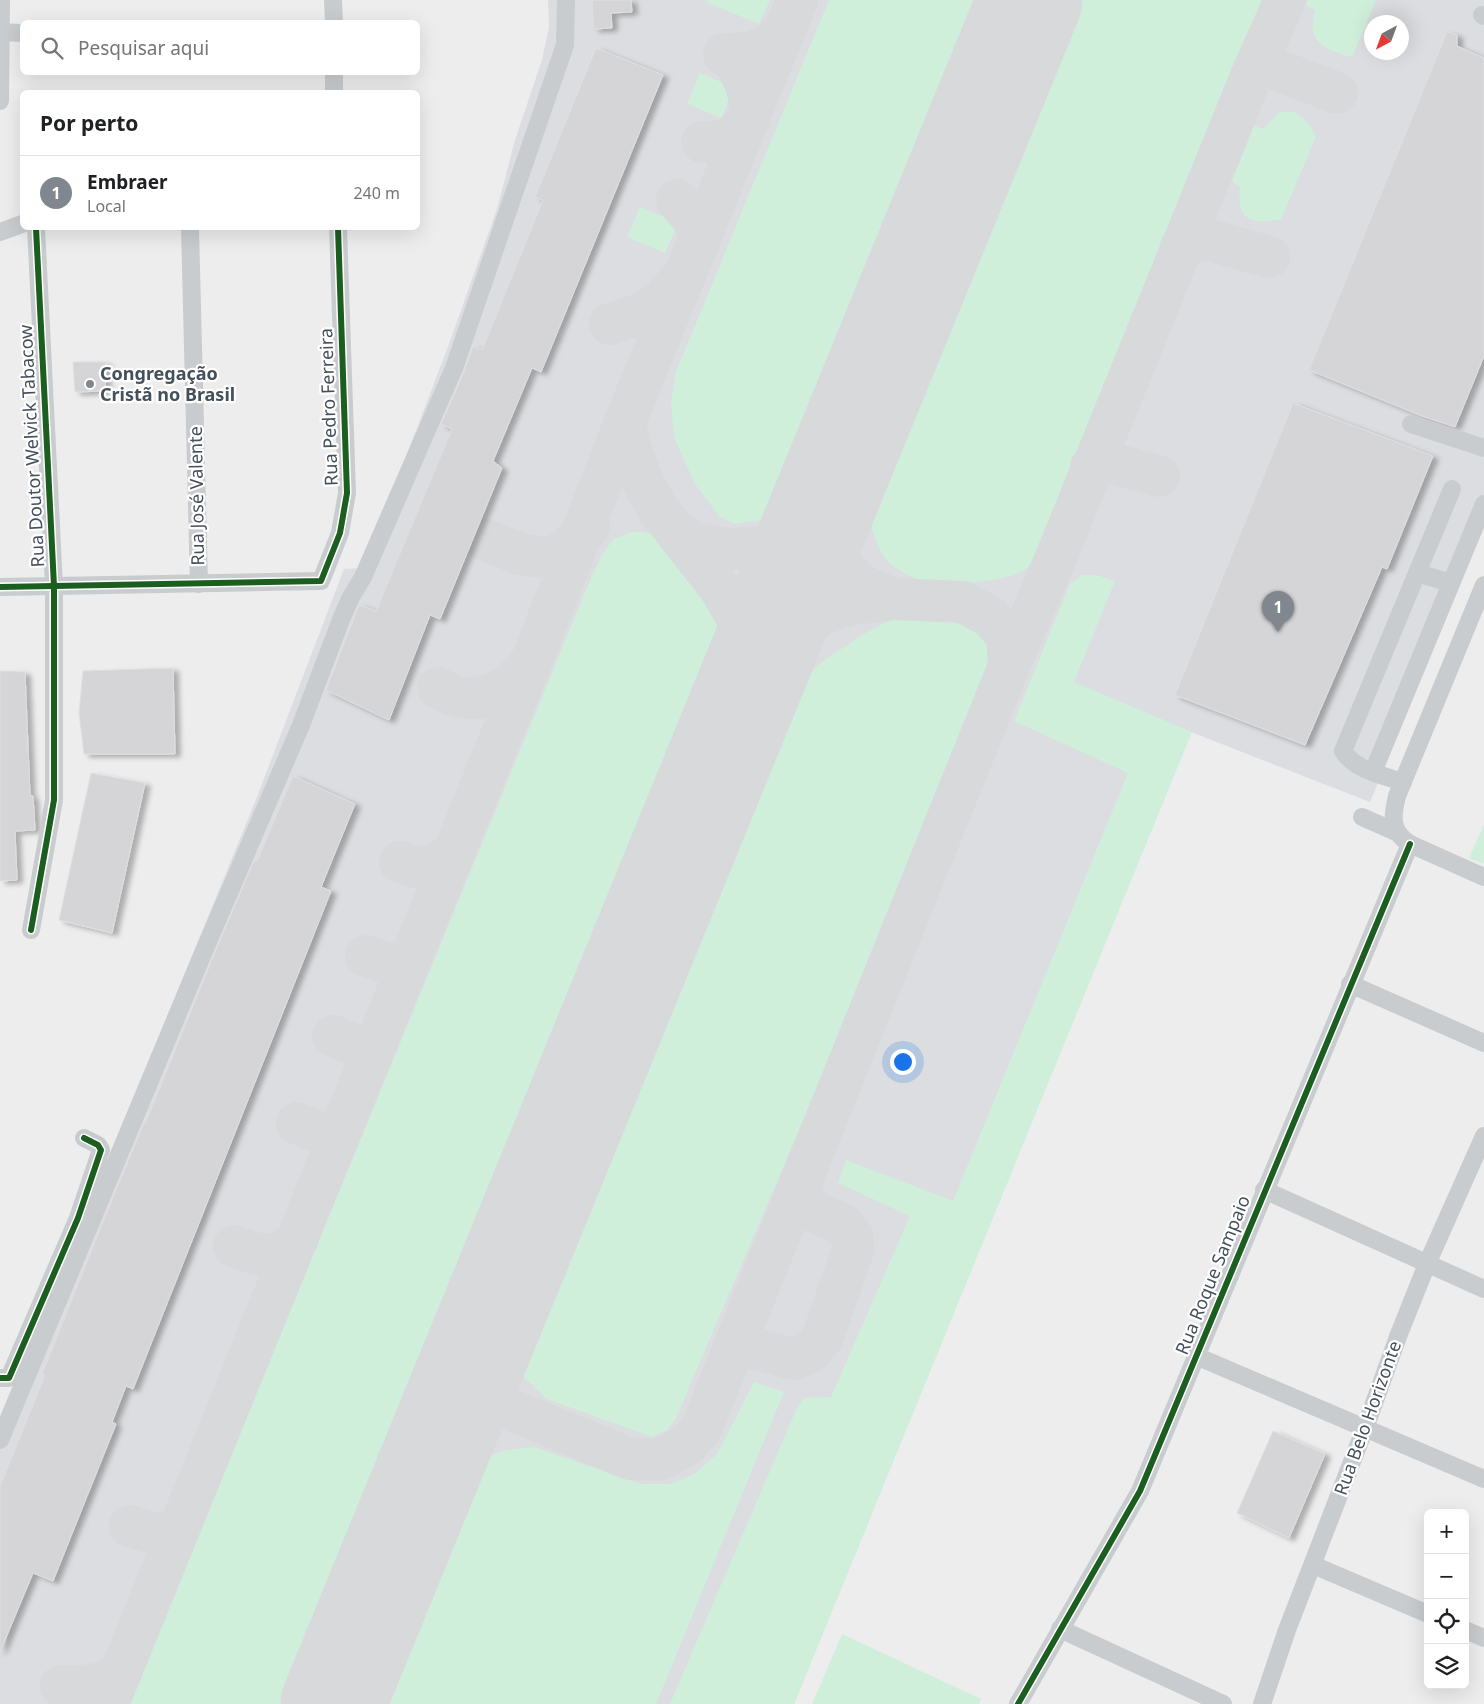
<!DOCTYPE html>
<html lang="pt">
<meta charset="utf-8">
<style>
body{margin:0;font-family:"Noto Sans",sans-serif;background:#f6f6f6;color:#202124}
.controls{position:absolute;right:15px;bottom:15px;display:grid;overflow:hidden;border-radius:8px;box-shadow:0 5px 20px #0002}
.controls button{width:45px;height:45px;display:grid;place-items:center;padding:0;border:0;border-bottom:1px solid #e0e0e0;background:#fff;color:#202124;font:25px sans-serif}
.compass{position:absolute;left:1364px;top:15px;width:45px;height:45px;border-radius:50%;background:#fff;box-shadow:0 5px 20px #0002;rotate:221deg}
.you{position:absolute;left:902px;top:1061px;width:18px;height:18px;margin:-12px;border:4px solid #fff;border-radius:50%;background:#1a73e8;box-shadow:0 0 0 8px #1a73e833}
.badge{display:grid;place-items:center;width:32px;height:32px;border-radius:50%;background:#80878e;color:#fff;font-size:16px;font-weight:700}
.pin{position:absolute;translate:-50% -41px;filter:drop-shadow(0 1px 2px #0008)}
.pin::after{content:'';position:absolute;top:26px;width:18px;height:15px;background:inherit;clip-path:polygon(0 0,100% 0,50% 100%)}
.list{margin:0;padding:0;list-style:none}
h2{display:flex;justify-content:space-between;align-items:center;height:65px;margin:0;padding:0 20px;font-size:21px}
h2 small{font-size:16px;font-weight:400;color:#757577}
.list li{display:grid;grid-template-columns:32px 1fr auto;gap:15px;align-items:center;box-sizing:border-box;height:75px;padding:0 20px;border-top:1px solid #e0e0e0}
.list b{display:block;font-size:19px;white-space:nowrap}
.list p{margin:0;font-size:16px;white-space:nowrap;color:#757577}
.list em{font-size:16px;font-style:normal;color:#757577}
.icon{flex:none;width:28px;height:28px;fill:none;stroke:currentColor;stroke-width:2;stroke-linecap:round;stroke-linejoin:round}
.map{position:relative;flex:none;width:1484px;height:1704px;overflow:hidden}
.search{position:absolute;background:#fff;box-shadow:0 5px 20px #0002;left:20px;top:20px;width:400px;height:55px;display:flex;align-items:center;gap:12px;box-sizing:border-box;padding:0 18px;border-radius:8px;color:#757577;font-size:19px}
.panel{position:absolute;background:#fff;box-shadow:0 5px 20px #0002;left:20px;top:90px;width:400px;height:140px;border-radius:8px}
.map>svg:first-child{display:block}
.airport{fill:#dbdde0;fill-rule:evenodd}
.green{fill:#d0efdb}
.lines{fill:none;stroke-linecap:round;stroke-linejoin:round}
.taxiway{stroke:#d8d9da;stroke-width:42}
.runway{stroke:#d8d9da;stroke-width:105}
.building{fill:#d5d5d7;stroke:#dfdfe0;filter:url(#shadow)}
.minor{stroke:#c9cccf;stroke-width:18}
.cycleway-casing{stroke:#fff;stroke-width:9}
.cycleway{stroke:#1b5e20;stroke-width:6}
.poi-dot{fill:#80878e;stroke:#fff;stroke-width:2}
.labels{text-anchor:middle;stroke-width:4.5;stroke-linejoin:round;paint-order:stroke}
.poi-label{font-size:18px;font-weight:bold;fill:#44505b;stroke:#fff;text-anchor:start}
.street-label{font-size:18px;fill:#44505b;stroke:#fff}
</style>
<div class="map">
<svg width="1484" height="1704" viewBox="0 0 1484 1704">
<defs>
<filter id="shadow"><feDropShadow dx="5.5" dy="3" stdDeviation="2.5" flood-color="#0004"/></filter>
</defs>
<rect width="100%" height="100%" fill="#eeeded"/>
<path class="airport" d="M548,0h936v527l-114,275 -179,-70 -397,972h-794v-280l255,-622 89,-233 17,-1 18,-41 70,-183 48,-135 18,-69 27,-80 7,-33zM1372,22h30v30h-30z"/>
<g class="green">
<polygon points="707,0 770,0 759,24 706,2"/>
<polygon points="829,0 1000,0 801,487 786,507 762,520 736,524 720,517 695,484 674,437 671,403 676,372"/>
<path d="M1074,0h195l-220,537c-6,12 -12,24 -24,33 -21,13 -86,16 -109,9 -7,-3 -17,-9 -23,-13 -17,-14 -21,-39 -27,-58z"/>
<path d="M1308,0h68l-24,57c-14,-4 -36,-9 -39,-26 -1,-6 1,-14 2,-21l-9,-5z"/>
<polygon points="700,73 733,87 722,118 687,104"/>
<path d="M1288,111c15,2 21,12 28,25l-35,84c-29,3 -45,2 -41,-33l-8,-6 22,-55 10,3 14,-16z"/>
<polygon points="640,207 678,223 665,253 627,237"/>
<polygon points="633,532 656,533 676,546 723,608 730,626 730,651 722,676 303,1704 129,1704 591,578 603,553 614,539"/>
<polygon points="1082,575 1096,575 1115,581 1074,682 1192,732 794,1704 670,1704 797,1408 804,1398 831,1397 910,1216 838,1183 846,1160 953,1201 1128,773 1014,721 1070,584"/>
<path d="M930,609c27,3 57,4 67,35 2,6 1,14 1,20l-322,754 -9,12 -15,7 -105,-38 -23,-22 -3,-17 261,-652 13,-22 27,-24 40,-27 36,-19z"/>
<polygon points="1484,824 1484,864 1469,858"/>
<polygon points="754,1382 784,1392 656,1704 378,1704 480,1458 507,1450 534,1447 641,1484 670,1484 694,1474 717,1454"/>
<polygon points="842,1634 981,1699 979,1704 812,1704"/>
</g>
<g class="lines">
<g class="taxiway">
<polyline points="1252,74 1272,68 1337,93"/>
<path d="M702,142h16l15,-5 16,-17 1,-21 -6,-19 -8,-16 -12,-10c29,0 35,-1 58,-19"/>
<polyline points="677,200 695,221 700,240"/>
<polyline points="1181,247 1203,238 1269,257"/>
<polyline points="610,324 644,313 662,300 680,280"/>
<polyline points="625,422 630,448 643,482 658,510 675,530 694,542 726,549 760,548 796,532 820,503 843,457 823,517 828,542 839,565 863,586 893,599 963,602 991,617 1007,637 1009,666"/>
<polyline points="1091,467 1110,463 1159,476"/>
<polyline points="675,531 719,587 743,628 749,660 748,689 768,657 793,633 823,614 847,605 893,599"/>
<polyline points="486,540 520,554 550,558 567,549 589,527"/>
<path d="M438,688c7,3 15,8 22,9 31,6 52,-12 70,-34"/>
<path d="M400,862c27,10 33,7 55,-11"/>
<path d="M366,956c18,6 30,14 46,0"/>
<path d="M333,1036c18,7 27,15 45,5"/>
<path d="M297,1123c19,9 27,15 46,3"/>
<path d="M234,1246c28,11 41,15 64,-8"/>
<polyline points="733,1349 745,1348 760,1350 794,1359 809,1353 822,1339 853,1250 852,1235 844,1225 815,1212 805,1201 800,1183"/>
<path d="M473,1361c2,19 6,27 19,41"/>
<path d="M449,1420c14,-12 24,-18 43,-18l138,57 29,1 28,-15 15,-18 307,-761 48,-111 195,-481 33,-74"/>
<path d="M130,1526c18,6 30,11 48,5"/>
<polyline points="77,1704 61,1686 81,1687 104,1682 122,1670"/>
<polyline points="108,1704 532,660 625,422 797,0"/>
</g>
<polyline class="runway" points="333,1704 1030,0"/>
</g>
<g class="building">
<polygon points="592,0 631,0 632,12 611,13 612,28 594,29"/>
<polygon points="1447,32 1457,35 1457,46 1484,58 1484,356 1455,427 1422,416 1309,370"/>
<polygon points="596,48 663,75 541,372 532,368 493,461 502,468 440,619 430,615 389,720 326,690 359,605 376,611 452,429 441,424 464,372 473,346 482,350 543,200 535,197"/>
<polygon points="73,362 106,362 105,391 75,392"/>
<polygon points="1293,403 1433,456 1387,569 1382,567 1305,745 1175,695"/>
<polygon points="173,668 175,754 84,754 79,713 83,671"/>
<polygon points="0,671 25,672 30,796 33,796 35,830 15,831 17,880 0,881"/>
<polygon points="91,773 145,783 112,933 59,920"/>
<polygon points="293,776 355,804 321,887 331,891 133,1389 126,1386 112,1422 116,1424 53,1581 33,1573 0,1652 0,1486 45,1375 42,1374 111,1202 144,1123 145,1124 213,957 254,860 257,861"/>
<polygon points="1273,1431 1325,1454 1289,1538 1237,1513"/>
</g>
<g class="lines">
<g class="minor">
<polyline points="333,0 334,22"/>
<polyline points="1482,15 1484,16"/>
<polyline points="0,32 22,33"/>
<polyline points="334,72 334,92"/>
<polyline points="0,101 1,0"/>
<polyline points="190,228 199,584"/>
<polyline points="0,232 22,224"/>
<polyline points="1411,424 1484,448"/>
<polyline points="1417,573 1451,583"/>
<path d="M1484,585l-87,211c-5,21 -7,35 13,48l74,33"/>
<polyline points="0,587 321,581 340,533 347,493 338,228"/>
<polyline points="1373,772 1484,504"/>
<path d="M1403,782c-21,-7 -48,-12 -60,-31l109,-262"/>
<polyline points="1362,817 1396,832"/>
<polyline points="31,930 54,800 54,586 36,228"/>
<polyline points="1350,984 1484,1043"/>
<polyline points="1264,1190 1484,1289"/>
<polyline points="1196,1356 1484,1479"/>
<polyline points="0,1378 9,1378 78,1218 101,1150 98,1145 84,1138"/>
<polyline points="0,1440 201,958 301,725 342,617 350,599 363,577 454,368 565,45 566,0"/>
<polyline points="1313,1565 1428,1614"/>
<polyline points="1060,1629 1223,1704"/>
<polyline points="1465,1630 1484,1638"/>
<polyline points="1018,1704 1140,1491 1410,844"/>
<polyline points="1262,1704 1287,1630 1365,1428 1399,1334 1427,1264 1484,1136"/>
</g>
<defs>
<g id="cycleway">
<polyline points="0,587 321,581 340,533 347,493 338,228"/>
<polyline points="31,930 54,800 54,586 36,228"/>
<polyline points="0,1378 9,1378 78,1218 101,1150 98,1145 84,1138"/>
<polyline points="1018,1704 1140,1491 1410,844"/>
</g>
</defs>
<use href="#cycleway" class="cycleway-casing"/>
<use href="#cycleway" class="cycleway"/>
</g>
<circle class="poi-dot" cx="90" cy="384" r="5"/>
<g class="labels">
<g class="poi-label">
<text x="100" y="380">Congregação<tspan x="100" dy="21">Cristã no Brasil</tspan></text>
</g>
<g class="street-label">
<text transform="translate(329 407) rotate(-92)" y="6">Rua Pedro Ferreira</text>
<text transform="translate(32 446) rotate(-93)" y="6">Rua Doutor Welvick Tabacow</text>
<text transform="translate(197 496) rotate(-91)" y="6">Rua José Valente</text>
<text transform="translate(1213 1275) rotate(-68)" y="6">Rua Roque Sampaio</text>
<text transform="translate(1368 1418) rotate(-70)" y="6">Rua Belo Horizonte</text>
</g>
</g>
</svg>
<div class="controls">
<button>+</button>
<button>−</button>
<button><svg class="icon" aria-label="locate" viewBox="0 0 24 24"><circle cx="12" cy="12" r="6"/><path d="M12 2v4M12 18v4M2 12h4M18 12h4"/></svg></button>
<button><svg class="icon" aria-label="layers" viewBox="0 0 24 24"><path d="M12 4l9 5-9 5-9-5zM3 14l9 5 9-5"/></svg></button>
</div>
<svg class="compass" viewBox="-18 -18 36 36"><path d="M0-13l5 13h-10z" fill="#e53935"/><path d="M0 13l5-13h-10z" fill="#757577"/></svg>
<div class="you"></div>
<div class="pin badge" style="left:1278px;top:632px">1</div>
<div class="search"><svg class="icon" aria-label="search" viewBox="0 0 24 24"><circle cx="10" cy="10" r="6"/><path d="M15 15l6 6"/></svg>Pesquisar aqui</div>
<section class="panel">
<h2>Por perto<small></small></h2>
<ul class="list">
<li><span class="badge">1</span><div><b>Embraer</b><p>Local</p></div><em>240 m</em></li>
</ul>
</section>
</div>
